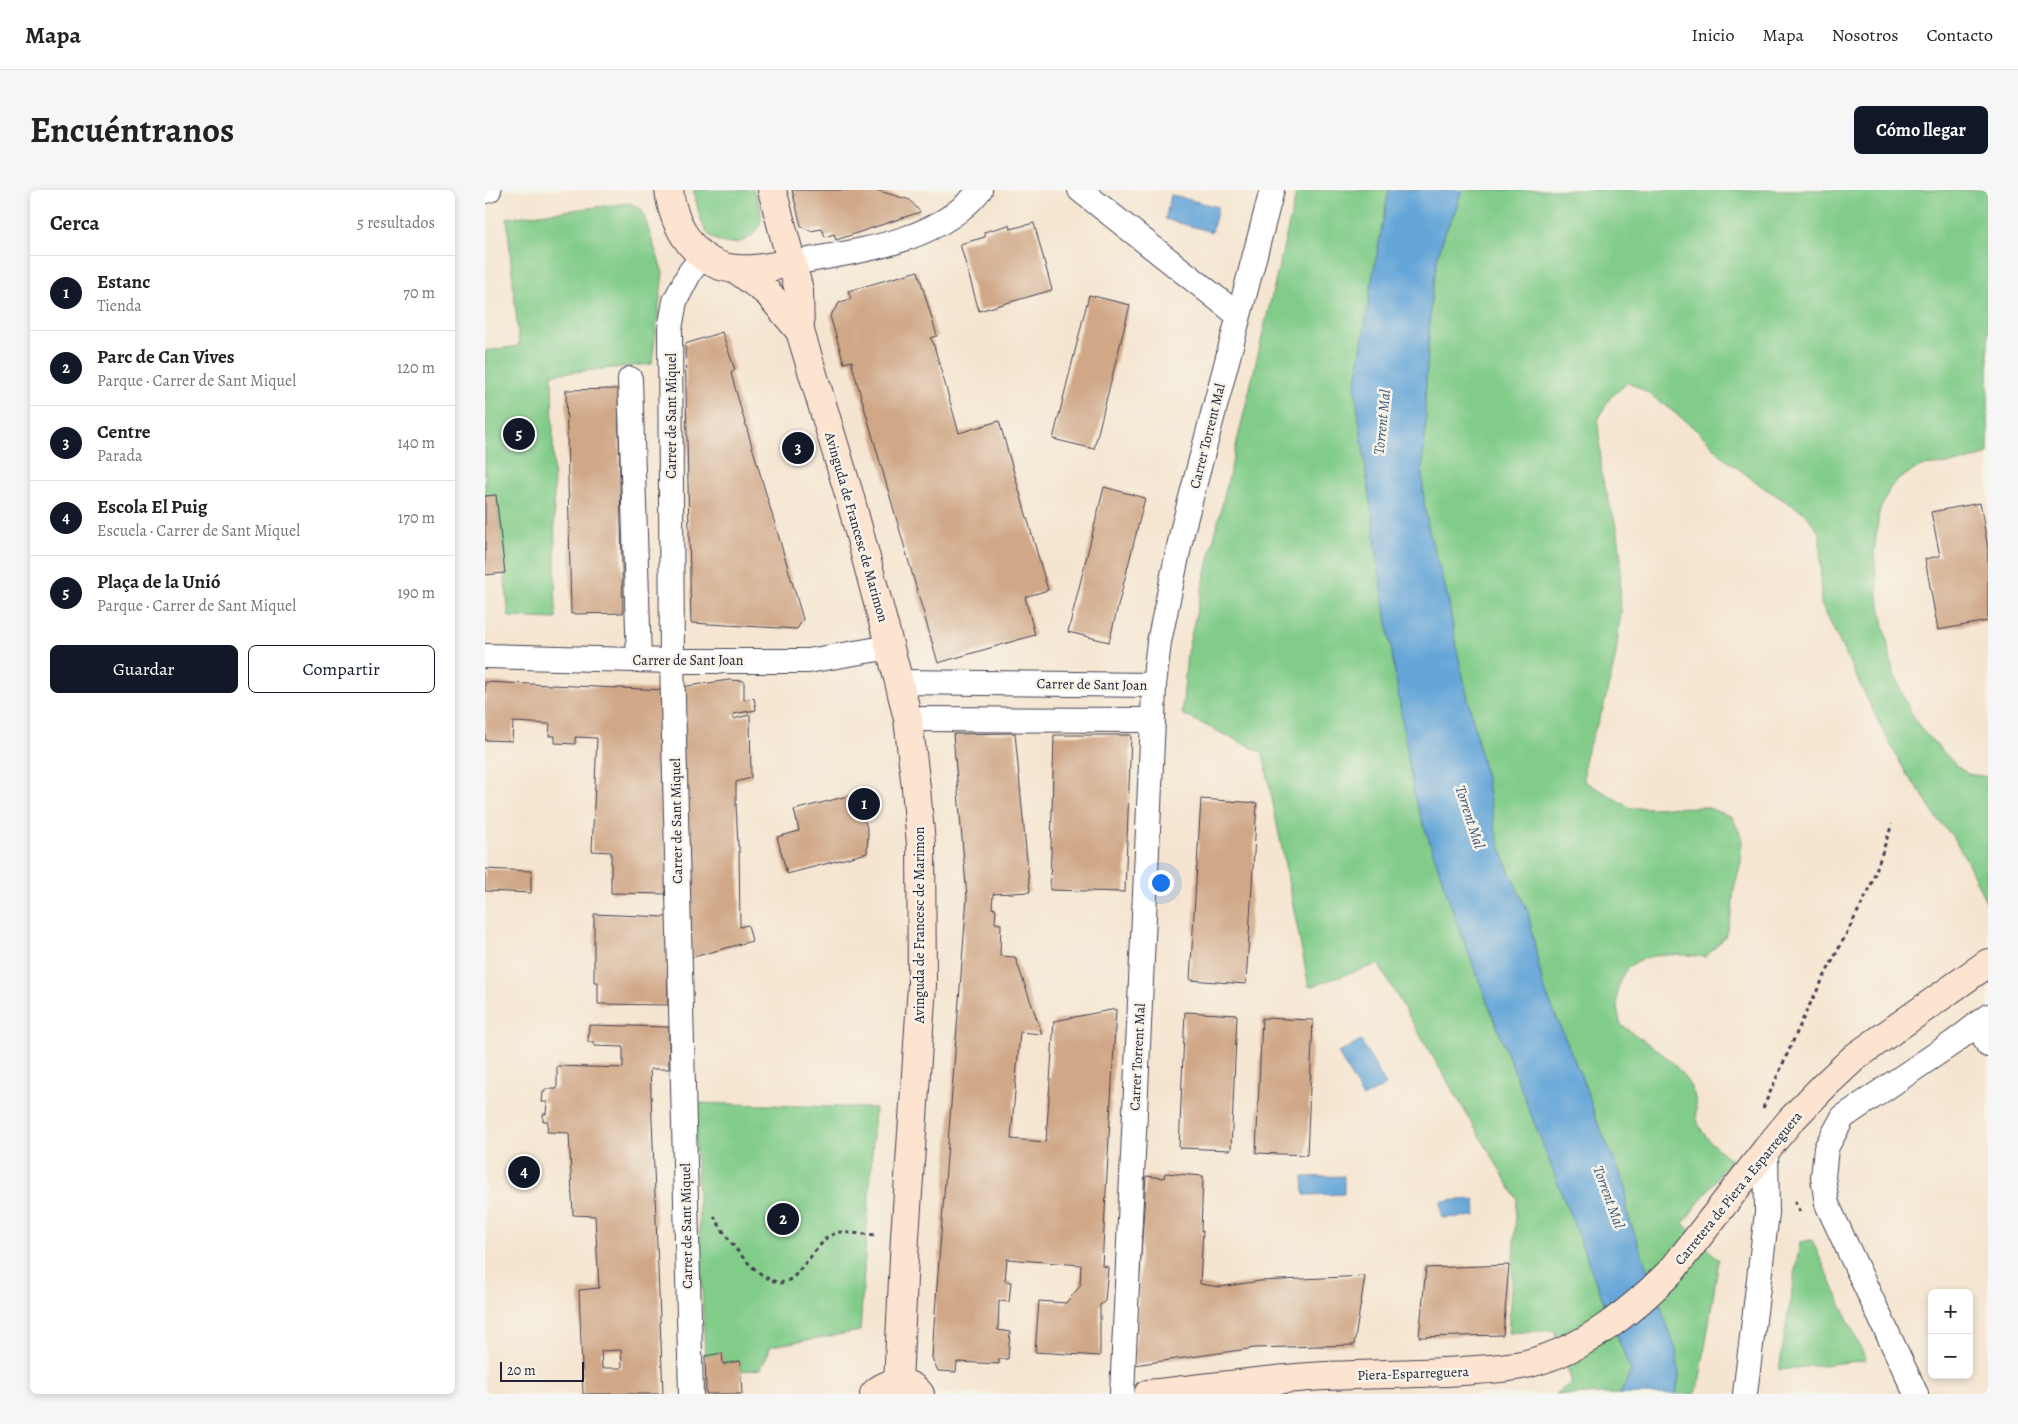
<!DOCTYPE html>
<html lang="es">
<meta charset="utf-8">
<style>
body{margin:0;font-family:Alegreya,serif;background:#f6f6f6;color:#222}
.controls{position:absolute;right:15px;bottom:15px;display:grid;overflow:hidden;border-radius:8px;box-shadow:0 2px 8px #0003}
.controls button{width:45px;height:45px;display:grid;place-items:center;padding:0;border:0;border-bottom:1px solid #e0e0e0;background:#fff;color:#222;font:25px sans-serif}
.scale{position:absolute;left:15px;bottom:12px;width:84px;box-sizing:border-box;padding-left:5px;border:2px solid #22223b;border-top:0;font-size:14px;line-height:18px;white-space:nowrap;color:#22223b;-webkit-text-stroke:4px #f7f3e8;paint-order:stroke}
.you{position:absolute;left:675px;top:692px;width:18px;height:18px;margin:-12px;border:4px solid #fff;border-radius:50%;background:#1a73e8;box-shadow:0 0 0 8px #1a73e833}
.badge{display:grid;place-items:center;width:32px;height:32px;border-radius:50%;background:#111827;color:#fff;font-size:16px;font-weight:700}
.pin{position:absolute;translate:-50% -50%;border:2px solid #fff;box-shadow:0 1px 5px #0006}
.list{margin:0;padding:0;list-style:none}
h2{display:flex;justify-content:space-between;align-items:center;height:65px;margin:0;padding:0 20px;font-size:21px}
h2 small{font-size:16px;font-weight:400;color:#767676}
.list li{display:grid;grid-template-columns:32px 1fr auto;gap:15px;align-items:center;box-sizing:border-box;height:75px;padding:0 20px;border-top:1px solid #e0e0e0}
.list b{display:block;font-size:19px;white-space:nowrap}
.list p{margin:0;font-size:16px;white-space:nowrap;color:#767676}
.list em{font-size:16px;font-style:normal;color:#767676}
.actions{display:flex;gap:10px;padding:15px 20px}
.actions a{flex:1;padding:11px 0;border:1px solid #111827;border-radius:8px;text-align:center;font-size:18px;color:#111827}
.actions .main{background:#111827;color:#fff}
.map{position:relative;flex:none;width:1503px;height:1204px;overflow:hidden;border-radius:8px}
header{display:flex;align-items:center;gap:30px;box-sizing:border-box;height:70px;padding:0 25px;background:#fff;border-bottom:1px solid #e0e0e0}
header strong{font-size:24px}
nav{display:flex;gap:28px;margin-inline-start:auto;font-size:18px}
.intro{display:flex;align-items:center;justify-content:space-between;box-sizing:border-box;height:120px;padding:0 30px}
h1{margin:0;font-size:35px}
.button{padding:12px 22px;border-radius:8px;background:#111827;color:#fff;font-size:18px;font-weight:700}
main{display:flex;gap:30px;padding:0 30px}
aside{flex:1;background:#fff;border-radius:8px;box-shadow:0 2px 8px #0003}
.map>svg:first-child{display:block}
.green{fill:#81cc89;stroke:#527762}
.water{fill:#65a6d8;stroke:#44648a}
.building{fill:#d0a787;fill-rule:evenodd}
.lines{fill:none;stroke-linecap:round;stroke-linejoin:round}
.minor-casing{stroke:#423f51;stroke-width:26}
.secondary-casing{stroke:#423f51;stroke-width:30}
.path{stroke:#423f51;stroke-width:3;stroke-dasharray:4 4;stroke-linecap:butt}
.minor{stroke:#fff;stroke-width:24}
.secondary{stroke:#fde4d1;stroke-width:28}
.labels{text-anchor:middle;stroke-width:5;stroke-linejoin:round;paint-order:stroke}
.street-label{font-size:14px;fill:#22223b;stroke:#f7f3e8}
.water-label{font-size:15px;font-style:italic;fill:#3d577a;stroke:#f7f3e8}
</style>
<header>
<strong>Mapa</strong>
<nav><a>Inicio</a><a>Mapa</a><a>Nosotros</a><a>Contacto</a></nav>
</header>
<div class="intro"><h1>Encuéntranos</h1><a class="button">Cómo llegar</a></div>
<main>
<aside>
<h2>Cerca<small>5 resultados</small></h2>
<ul class="list">
<li><span class="badge">1</span><div><b>Estanc</b><p>Tienda</p></div><em>70 m</em></li>
<li><span class="badge">2</span><div><b>Parc de Can Vives</b><p>Parque · Carrer de Sant Miquel</p></div><em>120 m</em></li>
<li><span class="badge">3</span><div><b>Centre</b><p>Parada</p></div><em>140 m</em></li>
<li><span class="badge">4</span><div><b>Escola El Puig</b><p>Escuela · Carrer de Sant Miquel</p></div><em>170 m</em></li>
<li><span class="badge">5</span><div><b>Plaça de la Unió</b><p>Parque · Carrer de Sant Miquel</p></div><em>190 m</em></li>
</ul>
<div class="actions"><a class="main">Guardar</a><a>Compartir</a></div>
</aside>
<div class="map">
<svg width="1503" height="1204" viewBox="0 0 1503 1204">
<rect width="100%" height="100%" fill="#f7f3e8"/>
<filter id="ink" filterUnits="userSpaceOnUse"><feTurbulence type="fractalNoise" baseFrequency=".02" numOctaves="2"/><feDisplacementMap in="SourceGraphic" scale="10" xChannelSelector="R" yChannelSelector="G"/><feConvolveMatrix kernelMatrix="1 2 1 2 8 2 1 2 1" color-interpolation-filters="sRGB"/></filter>
<filter id="wash" filterUnits="userSpaceOnUse"><feTurbulence type="fractalNoise" baseFrequency=".0096" numOctaves="4" result="noise"/><feDisplacementMap in="SourceGraphic" scale="20" xChannelSelector="R" yChannelSelector="G"/><feGaussianBlur stdDeviation="1.12" result="paint"/><feColorMatrix in="noise" values="0 0 0 0 0 0 0 0 0 0 0 0 0 0 0 0 0 1.4 0 .05"/><feComposite in="paint" operator="in"/></filter>
<g filter="url(#wash)">
<rect width="100%" height="100%" fill="#f5e5d0"/>
<g class="green">
<path d="M208,0h61c3,9 9,21 7,30 -5,25 -41,32 -55,11 -7,-11 -9,-29 -13,-41z"/>
<polygon points="812,0 904,0 888,85 870,198 895,386 929,606 973,736 1146,1182 1135,1204 1071,1204 1087,1192 1069,1140 1023,1143 1032,1009 893,774 824,797 778,563 697,524 702,462"/>
<path d="M977,0h526v264l-29,9 -38,3 -22,13 -9,9 -11,24 -5,41 4,42 15,76 15,36 13,22 36,37 11,8 20,3v129l-23,-49 -13,-21 -16,-18 -14,-24 -15,-19 -22,-40 -64,-131 -1,-70 -15,-21 -41,-25 -40,-30 -19,-20 -18,-16 -39,-29 -20,-11 -18,16 -12,22 4,57 16,55 3,27 -1,26 1,27 -6,48 -12,49 -18,47 -1,25 47,27 75,-1 26,10 10,21 -1,24 -7,26 -2,25 -7,24 -19,20c-38,-4 -90,-9 -89,44 0,8 2,16 4,24 28,20 57,34 72,67 4,8 2,18 4,27 4,17 21,30 34,41l-48,63 36,37 -20,125 -5,9h-18l3,-19 -3,-25 -50,-140v-23l-30,-68 -12,-36 -41,-97 -15,-74 -21,-45 -12,-38 -9,-51 -30,-132 -8,-48 -19,-66 -5,-29 -2,-30 4,-49 -1,-25 6,-97 7,-47 8,-25 10,-21z"/>
<polygon points="145,13 157,20 178,83 167,174 67,184 71,429 24,427 11,305 0,306 0,161 34,156 22,28"/>
<polygon points="209,913 390,918 375,1141 286,1156 276,1179 256,1181 255,1171 238,1174 237,1164 220,1166"/>
<polygon points="1327,1050 1381,1170 1294,1180 1315,1052"/>
</g>
<g class="water">
<polygon points="904,0 977,0 971,19 961,40 953,65 946,112 940,209 941,234 937,283 939,313 944,342 963,408 971,456 1001,588 1010,639 1022,677 1043,722 1058,796 1099,893 1111,929 1141,997 1141,1020 1191,1160 1194,1185 1191,1204 1135,1204 1146,1182 973,736 929,606 895,386 870,198 888,85"/>
<polygon points="686,5 733,17 727,42 680,29"/>
<polygon points="876,851 901,895 878,908 853,863"/>
<polygon points="859,986 859,1004 819,1005 818,987"/>
<polygon points="990,1009 991,1026 957,1028 956,1011"/>
</g>
<g id="blocks">
<g class="building">
<polygon points="307,0 391,0 425,10 435,22 351,50 349,44 340,47 337,39 325,41 316,36"/>
<polygon points="549,33 567,100 494,121 475,54 500,47 499,42 524,35 525,39"/>
<polygon points="433,81 452,146 445,148 448,152 474,243 514,231 563,400 540,407 550,445 453,473 367,175 367,171 359,173 345,126 355,112 366,109 363,101"/>
<polygon points="604,105 645,115 609,259 568,249"/>
<polygon points="237,142 250,180 246,183 256,219 318,429 312,439 206,433 200,154"/>
<polygon points="133,199 138,423 86,424 81,200"/>
<polygon points="619,297 660,308 624,452 583,442"/>
<polygon points="11,305 20,383 0,385 0,306"/>
<polygon points="1495,313 1503,358 1503,431 1453,440 1440,369 1455,366 1446,322"/>
<polygon points="244,490 259,491 259,510 269,508 271,520 248,524 248,529 265,525 266,588 251,592 251,613 253,656 254,656 255,737 263,735 267,751 201,769 196,497"/>
<polygon points="0,492 179,500 183,704 126,703 126,662 107,661 112,548 90,547 90,554 70,553 70,546 64,546 65,534 28,532 27,551 0,550"/>
<polygon points="530,543 545,702 508,704 507,718 511,719 510,733 516,734 515,766 530,767 557,844 535,842 526,949 561,952 569,831 631,819 617,1076 623,1077 620,1111 615,1115 615,1166 550,1162 554,1111 581,1113 595,1096 596,1075 522,1069 520,1091 526,1092 524,1112 514,1111 513,1140 525,1142 523,1169 514,1169 514,1174 472,1172 471,1182 453,1181 447,1168 449,1135 482,707 468,544"/>
<polygon points="569,545 646,545 640,702 565,700"/>
<polygon points="378,602 383,623 378,625 383,642 382,663 302,684 292,647 314,641 309,620"/>
<polygon points="716,609 772,613 761,794 705,790"/>
<polygon points="0,679 46,681 46,703 0,701"/>
<polygon points="109,724 182,727 183,815 113,814 113,792 109,792"/>
<polygon points="700,822 752,825 746,960 694,958"/>
<polygon points="777,828 828,830 822,965 771,963"/>
<path d="M104,835l80,2v42h-19l13,325h-80l-4,-104 20,-2 -4,-72 -22,-1 -4,-82 -22,-1 1,-11h-5v-7h3l1,-12h-5l1,-10h2v-3h12v-23l66,2v-21l-29,-1v-4h-6zM136,1160l1,18h-20l-1,-17z"/>
<polygon points="680,983 718,986 716,1041 718,1041 715,1094 735,1097 775,1091 880,1086 869,1155 770,1158 649,1175 661,986 679,988"/>
<polygon points="1024,1075 1018,1145 934,1147 941,1078"/>
<polygon points="237,1163 238,1174 255,1171 257,1204 221,1204 220,1166"/>
</g>
</g>
</g>
<g filter="url(#ink)">
<use href="#blocks" fill-opacity="0" stroke="#423f51" stroke-width="1"/>
<g class="lines">
<defs>
<g id="minor">
<polyline points="595,0 753,125"/>
<polyline points="0,1 4,0"/>
<path d="M307,73c63,-12 145,-19 188,-73"/>
<polyline points="145,189 154,470"/>
<polyline points="0,466 187,471 323,471 405,457"/>
<polyline points="414,492 669,495 668,530 423,529"/>
<polyline points="669,495 674,452 698,338 787,0"/>
<polyline points="1493,833 1503,855"/>
<polyline points="206,1204 187,471 185,139 190,111 205,82 217,67"/>
<polyline points="637,1204 668,530"/>
<polyline points="1260,1204 1282,1023 1281,960"/>
<polyline points="1431,1204 1342,1014 1338,987 1341,958 1358,927 1469,852 1503,826"/>
</g>
<g id="secondary">
<path d="M184,0c4,37 28,77 68,79 18,2 37,-3 55,-6"/>
<polyline points="287,0 314,100 315,141 364,304 414,492 423,529 431,598 436,654 437,795 420,1047 413,1193"/>
<polyline points="251,79 283,103 315,141"/>
<path d="M389,1204c13,-13 34,-15 46,0"/>
<path d="M663,1204c59,-6 119,-15 178,-18 45,-2 90,-2 136,-5 22,-2 46,-2 68,-8 57,-15 103,-53 143,-94l93,-119 24,-29 35,-36 30,-28 133,-94"/>
</g>
</defs>
<use href="#minor" class="minor-casing"/>
<use href="#secondary" class="secondary-casing"/>
<g class="path">
<polyline points="1278,918 1322,820 1385,698 1407,634"/>
<polyline points="1310,1011 1316,1025"/>
<path d="M229,1026c13,23 39,61 66,67l12,-4 35,-42 11,-5 40,3"/>
</g>
<use href="#minor" class="minor"/>
<use href="#secondary" class="secondary"/>
</g>
</g>
<g class="labels">
<g class="street-label">
<text transform="translate(186 226) rotate(-90)" y="5">Carrer de Sant Miquel</text>
<text transform="translate(722 246) rotate(-76)" y="5">Carrer Torrent Mal</text>
<text transform="translate(372 337) rotate(74)" y="5">Avinguda de Francesc de Marimon</text>
<text x="203" y="475">Carrer de Sant Joan</text>
<text transform="translate(607 494) rotate(1)" y="5">Carrer de Sant Joan</text>
<text transform="translate(191 631) rotate(-91)" y="5">Carrer de Sant Miquel</text>
<text transform="translate(434 735) rotate(-90)" y="5">Avinguda de Francesc de Marimon</text>
<text transform="translate(652 867) rotate(-87)" y="5">Carrer Torrent Mal</text>
<text transform="translate(1253 998) rotate(-51)" y="5">Carretera de Piera a Esparreguera</text>
<text transform="translate(201 1036) rotate(-91)" y="5">Carrer de Sant Miquel</text>
<text transform="translate(928 1183) rotate(-2)" y="5">Piera-Esparreguera</text>
</g>
<g class="water-label">
<text transform="translate(897 232) rotate(-84)" y="5">Torrent Mal</text>
<text transform="translate(985 627) rotate(72)" y="5">Torrent Mal</text>
<text transform="translate(1124 1007) rotate(70)" y="5">Torrent Mal</text>
</g>
</g>
</svg>
<div class="controls">
<button>+</button>
<button>−</button>
</div>
<div class="scale">20 m</div>
<div class="you"></div>
<div class="pin badge" style="left:379px;top:614px">1</div>
<div class="pin badge" style="left:298px;top:1029px">2</div>
<div class="pin badge" style="left:313px;top:258px">3</div>
<div class="pin badge" style="left:39px;top:982px">4</div>
<div class="pin badge" style="left:34px;top:244px">5</div>
</div>
</main>
